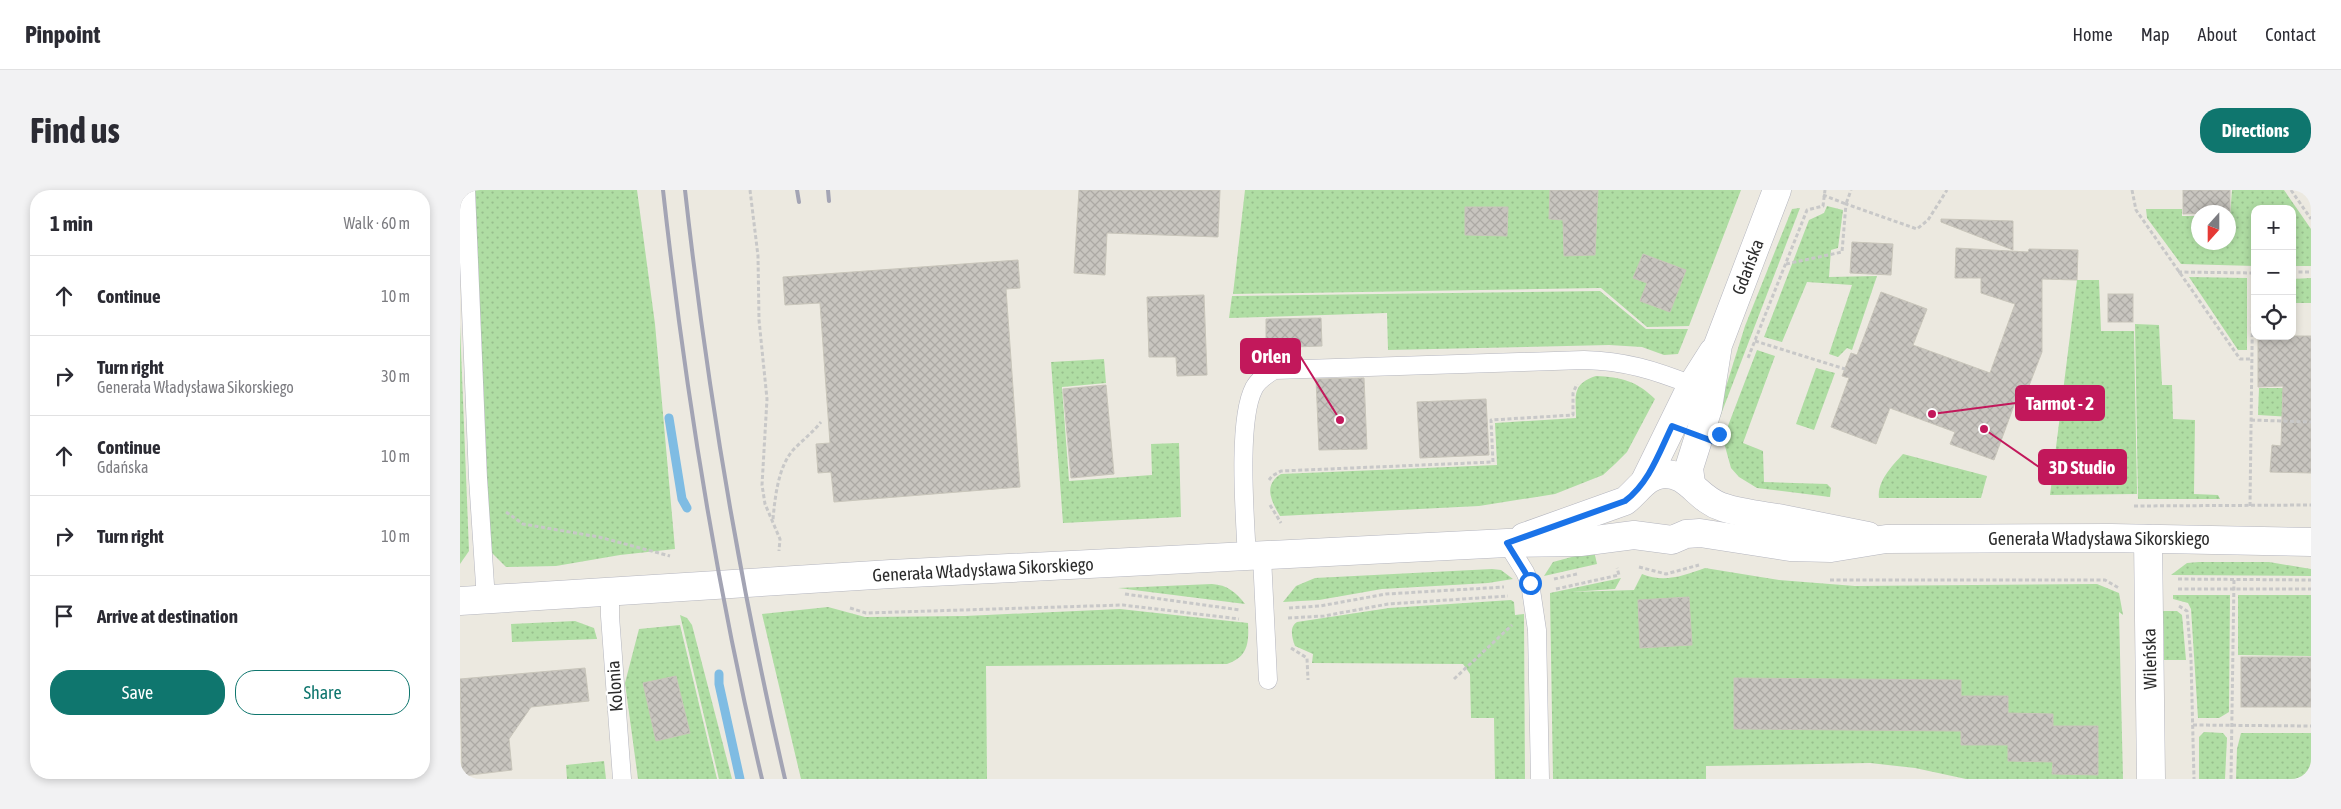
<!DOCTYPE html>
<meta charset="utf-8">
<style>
body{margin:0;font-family:"Asap Condensed",sans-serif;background:#f2f2f3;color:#2b2b33}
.controls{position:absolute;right:15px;top:15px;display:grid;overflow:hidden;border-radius:10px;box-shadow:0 2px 8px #0003}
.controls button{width:45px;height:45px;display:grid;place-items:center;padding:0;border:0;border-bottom:1px solid #e1e1e2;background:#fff;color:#2b2b33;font:25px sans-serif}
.compass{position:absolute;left:1731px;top:15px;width:45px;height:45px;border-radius:50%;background:#fff;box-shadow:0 2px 8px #0003;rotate:201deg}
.stop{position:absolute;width:15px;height:15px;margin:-11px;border:4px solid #1a73e8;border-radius:50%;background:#fff}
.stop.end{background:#1a73e8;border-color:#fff;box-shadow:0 1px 5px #0008}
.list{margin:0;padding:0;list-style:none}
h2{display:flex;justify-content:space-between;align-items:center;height:65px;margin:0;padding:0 20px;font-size:21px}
h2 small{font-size:16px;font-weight:400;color:#7c7c81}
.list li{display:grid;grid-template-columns:32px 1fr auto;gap:15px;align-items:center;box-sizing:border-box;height:80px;padding:0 20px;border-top:1px solid #e1e1e2}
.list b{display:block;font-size:19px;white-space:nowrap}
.list p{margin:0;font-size:16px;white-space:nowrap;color:#7c7c81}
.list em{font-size:16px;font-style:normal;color:#7c7c81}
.actions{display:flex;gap:10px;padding:15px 20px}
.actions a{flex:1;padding:11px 0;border:1px solid #0f766e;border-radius:20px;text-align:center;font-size:18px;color:#0f766e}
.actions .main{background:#0f766e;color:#fff}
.icon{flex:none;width:28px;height:28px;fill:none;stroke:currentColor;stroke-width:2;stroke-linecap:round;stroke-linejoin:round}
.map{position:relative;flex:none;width:1851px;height:589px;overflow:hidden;border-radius:20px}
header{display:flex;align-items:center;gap:30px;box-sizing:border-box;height:70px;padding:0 25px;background:#fff;border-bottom:1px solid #e1e1e2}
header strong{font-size:24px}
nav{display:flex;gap:28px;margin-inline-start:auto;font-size:18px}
.intro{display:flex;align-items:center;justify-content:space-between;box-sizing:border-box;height:120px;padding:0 30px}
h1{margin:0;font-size:35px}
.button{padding:12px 22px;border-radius:20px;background:#0f766e;color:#fff;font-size:18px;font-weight:700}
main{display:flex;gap:30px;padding:0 30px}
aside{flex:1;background:#fff;border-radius:20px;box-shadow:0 2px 8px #0003}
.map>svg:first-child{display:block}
.grass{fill:url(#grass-dots)}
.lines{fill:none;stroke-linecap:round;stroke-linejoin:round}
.stream{stroke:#7fbce3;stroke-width:9}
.building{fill:url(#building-cross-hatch);stroke:#c8c5ba}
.lane-casing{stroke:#b4b5be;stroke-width:19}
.secondary-casing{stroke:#b4b5be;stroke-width:29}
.path{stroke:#c8c8c8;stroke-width:3;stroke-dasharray:4 2.5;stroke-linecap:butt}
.lane{stroke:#fff;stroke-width:18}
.secondary{stroke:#fff;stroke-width:28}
.rail{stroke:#a3a4b4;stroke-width:4}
.route{stroke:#1a73e8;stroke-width:6}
.labels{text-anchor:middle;stroke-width:4.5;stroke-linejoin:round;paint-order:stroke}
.street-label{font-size:18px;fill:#2c2c2c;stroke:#fff}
.leader{fill:none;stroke:#c2185b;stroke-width:2}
.callout-dot{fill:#c2185b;stroke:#fff;stroke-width:2}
.callout{fill:#c2185b;stroke:#c2185b;stroke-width:2}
.callout-label{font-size:19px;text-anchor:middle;font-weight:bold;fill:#fff}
</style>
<header>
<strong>Pinpoint</strong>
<nav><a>Home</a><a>Map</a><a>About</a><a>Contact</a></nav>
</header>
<div class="intro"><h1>Find us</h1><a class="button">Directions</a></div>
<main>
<aside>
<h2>1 min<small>Walk · 60 m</small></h2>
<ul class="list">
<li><svg class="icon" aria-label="ahead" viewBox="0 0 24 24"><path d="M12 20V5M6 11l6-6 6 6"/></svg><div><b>Continue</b></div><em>10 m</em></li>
<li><svg class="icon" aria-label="right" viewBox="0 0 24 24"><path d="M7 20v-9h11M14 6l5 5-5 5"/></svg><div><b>Turn right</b><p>Generała Władysława Sikorskiego</p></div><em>30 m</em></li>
<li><svg class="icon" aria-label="ahead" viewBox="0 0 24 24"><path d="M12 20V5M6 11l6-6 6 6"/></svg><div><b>Continue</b><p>Gdańska</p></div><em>10 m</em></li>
<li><svg class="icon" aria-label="right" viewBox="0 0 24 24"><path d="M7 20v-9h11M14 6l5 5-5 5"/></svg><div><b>Turn right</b></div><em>10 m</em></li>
<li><svg class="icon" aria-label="arrive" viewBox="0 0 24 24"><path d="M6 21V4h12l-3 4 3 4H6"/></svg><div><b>Arrive at destination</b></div></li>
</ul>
<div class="actions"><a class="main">Save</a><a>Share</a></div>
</aside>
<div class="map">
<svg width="1851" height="589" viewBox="0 0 1851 589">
<defs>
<pattern id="grass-dots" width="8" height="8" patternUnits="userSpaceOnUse" patternTransform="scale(1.25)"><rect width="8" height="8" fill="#afdda3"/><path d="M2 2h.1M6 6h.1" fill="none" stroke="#97be8c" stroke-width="1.8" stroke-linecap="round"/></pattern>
<pattern id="building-cross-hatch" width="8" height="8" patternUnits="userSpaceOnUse" patternTransform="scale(1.25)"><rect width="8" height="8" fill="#c8c5bf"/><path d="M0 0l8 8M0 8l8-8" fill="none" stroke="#aca9a4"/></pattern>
</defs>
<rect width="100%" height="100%" fill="#ece9e0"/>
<g class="grass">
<polygon points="15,0 177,0 195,134 215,359 160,365 96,376 46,377 30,361"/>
<polygon points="785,0 1281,0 1229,136 1187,137 1141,98 773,104"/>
<polygon points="1772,0 1824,0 1851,39 1851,76 1832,76 1832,19 1795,19 1795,76 1721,74 1687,28 1686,19 1722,19 1722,26 1738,26 1738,52 1768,52"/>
<polygon points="1367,16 1383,20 1378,58 1371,60 1369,87 1417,86 1392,160 1387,158 1378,167 1369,164 1392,95 1347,92 1322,152 1304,147 1349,30 1364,23"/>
<polygon points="1340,18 1255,240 1253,238 1285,136 1332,19"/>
<polygon points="1729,87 1787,88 1787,160 1778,160"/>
<polygon points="1851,88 1851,113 1832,113 1832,89"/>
<polygon points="1617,90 1639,90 1641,141 1674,141 1677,304 1590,305"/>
<polygon points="1140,101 1186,139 1228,139 1218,164 1204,165 1182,157 1149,155 928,160 927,123 769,128 772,106"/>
<polygon points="1675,134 1699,135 1702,195 1712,195 1713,229 1735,230 1734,304 1758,305 1760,309 1678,309"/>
<polygon points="0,135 9,361 0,374"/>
<polygon points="1297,160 1315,166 1283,253 1303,261 1304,292 1367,294 1371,298 1370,307 1297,298 1279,287 1271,278 1263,249"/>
<polygon points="644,169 646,193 602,197 609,291 692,285 691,254 719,253 721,327 603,333 591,172"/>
<polygon points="1356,178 1375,183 1354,240 1336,234"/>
<path d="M1136,186c25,1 41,5 59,23l-28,53 -12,12 -12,11 -48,19 -76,12 -199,10c-9,-15 -17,-31 1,-42l216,-9 -2,-42 81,-5c0,-21 -5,-34 20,-42z"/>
<polygon points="1799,198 1837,198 1851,228 1798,225"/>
<path d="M1443,264l84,22 -6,22h-102c-2,-17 13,-32 24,-44z"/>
<polygon points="1134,361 1137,374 1084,386 1093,372"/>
<polygon points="1739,372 1809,372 1851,379 1851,386 1711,385 1727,373"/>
<path d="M1245,378l74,12 76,6 242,-2 22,9 4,22 -4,-3 4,167h-157l-51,-11 -45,-5 -164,3v13h-153l-3,-186 71,-15 -6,11 -45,3 64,-2 8,-16c22,9 41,2 63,-6z"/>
<polygon points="1032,379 1041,380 1053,389 1028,393 922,399 859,410 823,412 836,396 855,388"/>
<path d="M752,394c15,1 24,8 33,20l-127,-16z"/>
<polygon points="1713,405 1770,405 1769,522 1759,528 1738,528 1731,419 1728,413 1713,409"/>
<polygon points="1778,405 1851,405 1851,466 1778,465"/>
<path d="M1051,410l3,2 1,13 9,-1 1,165h-30l-1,-61h-23l-1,-44 -7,-10 -151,-1 1,-9 -18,-8c-3,-8 -6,-19 2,-24l92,-14z"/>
<path d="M368,417l37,10 100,-1 155,-7 128,14c1,20 0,34 -21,41l-241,2 1,113h-186l-39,-165z"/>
<polygon points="1703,421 1717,421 1722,425 1726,470 1704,470"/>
<polygon points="220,425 227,428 232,435 272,589 259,589"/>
<polygon points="115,431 134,438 137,449 52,452 51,434"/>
<polygon points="220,435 257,589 178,589 165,493 179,439"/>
<polygon points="1744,542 1763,543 1767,548 1765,589 1739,589 1739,547"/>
<polygon points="1781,543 1851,543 1851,589 1776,589 1777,559"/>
<polygon points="144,571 146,589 107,589 106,575"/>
</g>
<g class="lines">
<g class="stream">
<polyline points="209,228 222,309 227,318"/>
<polyline points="259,484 259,494 280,589"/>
</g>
</g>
<g class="building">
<polygon points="619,0 760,0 758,47 647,43 645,85 614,83"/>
<polygon points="1090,0 1138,0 1135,65 1104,66 1103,30 1089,29"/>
<polygon points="1723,0 1770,0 1770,24 1768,22 1723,24"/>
<polygon points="1005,17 1048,17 1047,46 1005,45"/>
<polygon points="1481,29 1553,31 1553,60 1481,32"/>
<polygon points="1392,52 1433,54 1431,85 1390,83"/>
<polygon points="1496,58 1568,62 1569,59 1618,60 1617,90 1582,89 1582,162 1567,201 1560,199 1534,270 1490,254 1495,242 1430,218 1416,254 1371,237 1389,188 1382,186 1391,163 1397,165 1421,102 1467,119 1453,155 1530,183 1555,114 1521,103 1521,88 1495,88"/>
<polygon points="1183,64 1226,80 1210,122 1180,111 1187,93 1173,88"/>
<polygon points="558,70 560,98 546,99 560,297 374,312 371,282 358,283 356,254 370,253 360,113 325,115 323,87"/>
<rect x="1648" y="104" width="25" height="28"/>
<polygon points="744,105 747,185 717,186 716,167 689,167 687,107"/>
<polygon points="861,128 862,156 806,158 806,129"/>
<polygon points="1798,146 1851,146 1851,283 1810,282 1812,255 1821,256 1823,196 1798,197"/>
<polygon points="904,188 907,259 859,260 856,189"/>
<polygon points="646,195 654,284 611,288 603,199"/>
<polygon points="1026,209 1029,265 960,268 957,212"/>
<polygon points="1229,407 1232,455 1180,458 1178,410"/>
<rect x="1781" y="467" width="70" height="50"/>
<polygon points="125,478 129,511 71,517 49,549 52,580 2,586 0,489"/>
<polygon points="216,486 230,543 196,551 183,493"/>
<polygon points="1274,488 1501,490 1501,506 1548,506 1548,523 1593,524 1593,536 1638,536 1638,585 1592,584 1593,572 1548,571 1548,555 1501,555 1501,541 1274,539"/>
</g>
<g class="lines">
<defs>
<g id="lane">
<polyline points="6,0 18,288 26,410"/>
<polyline points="1047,353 1065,382 1070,393 1077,440 1080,589"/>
<polyline points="802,367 808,490"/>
<path d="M787,368c-2,-40 -10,-138 7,-170 4,-8 12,-13 20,-18l310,-10c41,1 70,10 108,25"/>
<polyline points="150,403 150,426 162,589"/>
</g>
<g id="secondary">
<polyline points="1185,291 1232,195 1253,162"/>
<polyline points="1231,294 1229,278 1248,218 1258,155 1317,0"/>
<path d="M1064,347l101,-36c13,-10 21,-26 39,-27 25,-1 33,25 58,33 17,6 37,8 56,11 30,6 60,12 90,18"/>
<polyline points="1688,349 1691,589"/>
<polyline points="0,411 431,384 1047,353 1120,352 1174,345 1212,350 1226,344 1240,343 1330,357 1371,358 1426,349 1651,348 1851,352"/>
</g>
</defs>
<use href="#lane" class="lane-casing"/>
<use href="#secondary" class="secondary-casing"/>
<g class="path">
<polyline points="290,0 298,66 299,130 307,209 302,295 305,314 320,349 319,361"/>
<polyline points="1672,0 1676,20 1780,169 1792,169"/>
<polyline points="1831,0 1851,29"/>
<polyline points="1363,5 1386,14 1391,0"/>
<polyline points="1326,74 1382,62 1386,14 1457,39 1468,30 1487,0"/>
<polyline points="1718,82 1794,83"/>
<polyline points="1832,82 1851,82"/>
<polyline points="1295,151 1385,179"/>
<polyline points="1288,168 1347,20 1363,16 1365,0"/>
<polyline points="1791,230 1851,232"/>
<polyline points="809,290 812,286 821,281 1033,272 1031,230 1113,225 1113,203 1117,194"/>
<polyline points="810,315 821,333"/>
<polyline points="1674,316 1851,315"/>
<polyline points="1790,316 1793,83"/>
<polyline points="46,322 63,334 139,347 210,366"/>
<path d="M313,329c2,-21 5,-53 21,-70 9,-9 19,-17 27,-27"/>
<polyline points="1179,377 1206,384 1239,375"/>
<polyline points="1094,389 1117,384"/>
<polyline points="1718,389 1851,390"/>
<polyline points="1370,390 1645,390 1659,398"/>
<polyline points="1096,399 1159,385 1157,378"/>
<polyline points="1718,399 1851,399"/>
<polyline points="665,404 780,420"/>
<polyline points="1719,416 1727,421 1731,469 1734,589"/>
<polyline points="390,418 406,423 663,415 779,429"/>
<polyline points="829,418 860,416 926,404 1044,397"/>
<polyline points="828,428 864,426 928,414 1048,406"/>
<polyline points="831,458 847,468 848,490"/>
<polyline points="994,489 1052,435"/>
<polyline points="1733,535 1851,536"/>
<polyline points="1771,589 1774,389"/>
</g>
<use href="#lane" class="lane"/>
<use href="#secondary" class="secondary"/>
<g class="rail">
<path d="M203,0c22,198 53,395 99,589"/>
<path d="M225,0c22,198 55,395 100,589"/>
<polyline points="337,0 339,12"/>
<polyline points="368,0 369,11"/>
</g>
</g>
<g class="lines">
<path class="route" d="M1070,393l-5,-11 -18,-29 118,-42c24,-18 34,-48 47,-75l46,17 1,-9"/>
</g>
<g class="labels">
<g class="street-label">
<text transform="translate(1288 77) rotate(-69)" y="6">Gdańska</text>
<text x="1639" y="355">Generała Władysława Sikorskiego</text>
<text transform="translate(523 380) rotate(-3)" y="6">Generała Władysława Sikorskiego</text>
<text transform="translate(1690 469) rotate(-91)" y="6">Wileńska</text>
<text transform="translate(155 496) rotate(-94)" y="6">Kolonia</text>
</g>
</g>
<path class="leader" d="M880 230L840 166M1472 224L1556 213M1524 239L1579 277"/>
<g class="callout-dot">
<circle cx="880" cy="230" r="5"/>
<circle cx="1472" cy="224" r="5"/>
<circle cx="1524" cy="239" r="5"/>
</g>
<g class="callout">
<rect x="781" y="149" width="59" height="34" rx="5"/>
<rect x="1556" y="196" width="88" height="34" rx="5"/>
<rect x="1579" y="260" width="87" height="34" rx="5"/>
</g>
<g class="callout-label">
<text x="811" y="173">Orlen</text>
<text x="1600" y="220">Tarmot - 2</text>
<text x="1622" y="284">3D Studio</text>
</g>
</svg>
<div class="controls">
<button>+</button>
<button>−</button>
<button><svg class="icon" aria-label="locate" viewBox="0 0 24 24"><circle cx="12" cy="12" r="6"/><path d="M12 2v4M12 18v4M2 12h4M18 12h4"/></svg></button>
</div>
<svg class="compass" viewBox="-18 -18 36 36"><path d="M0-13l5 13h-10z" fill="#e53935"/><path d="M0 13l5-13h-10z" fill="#7c7c81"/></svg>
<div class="stop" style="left:1070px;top:393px"></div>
<div class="stop end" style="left:1259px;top:244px"></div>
</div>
</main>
